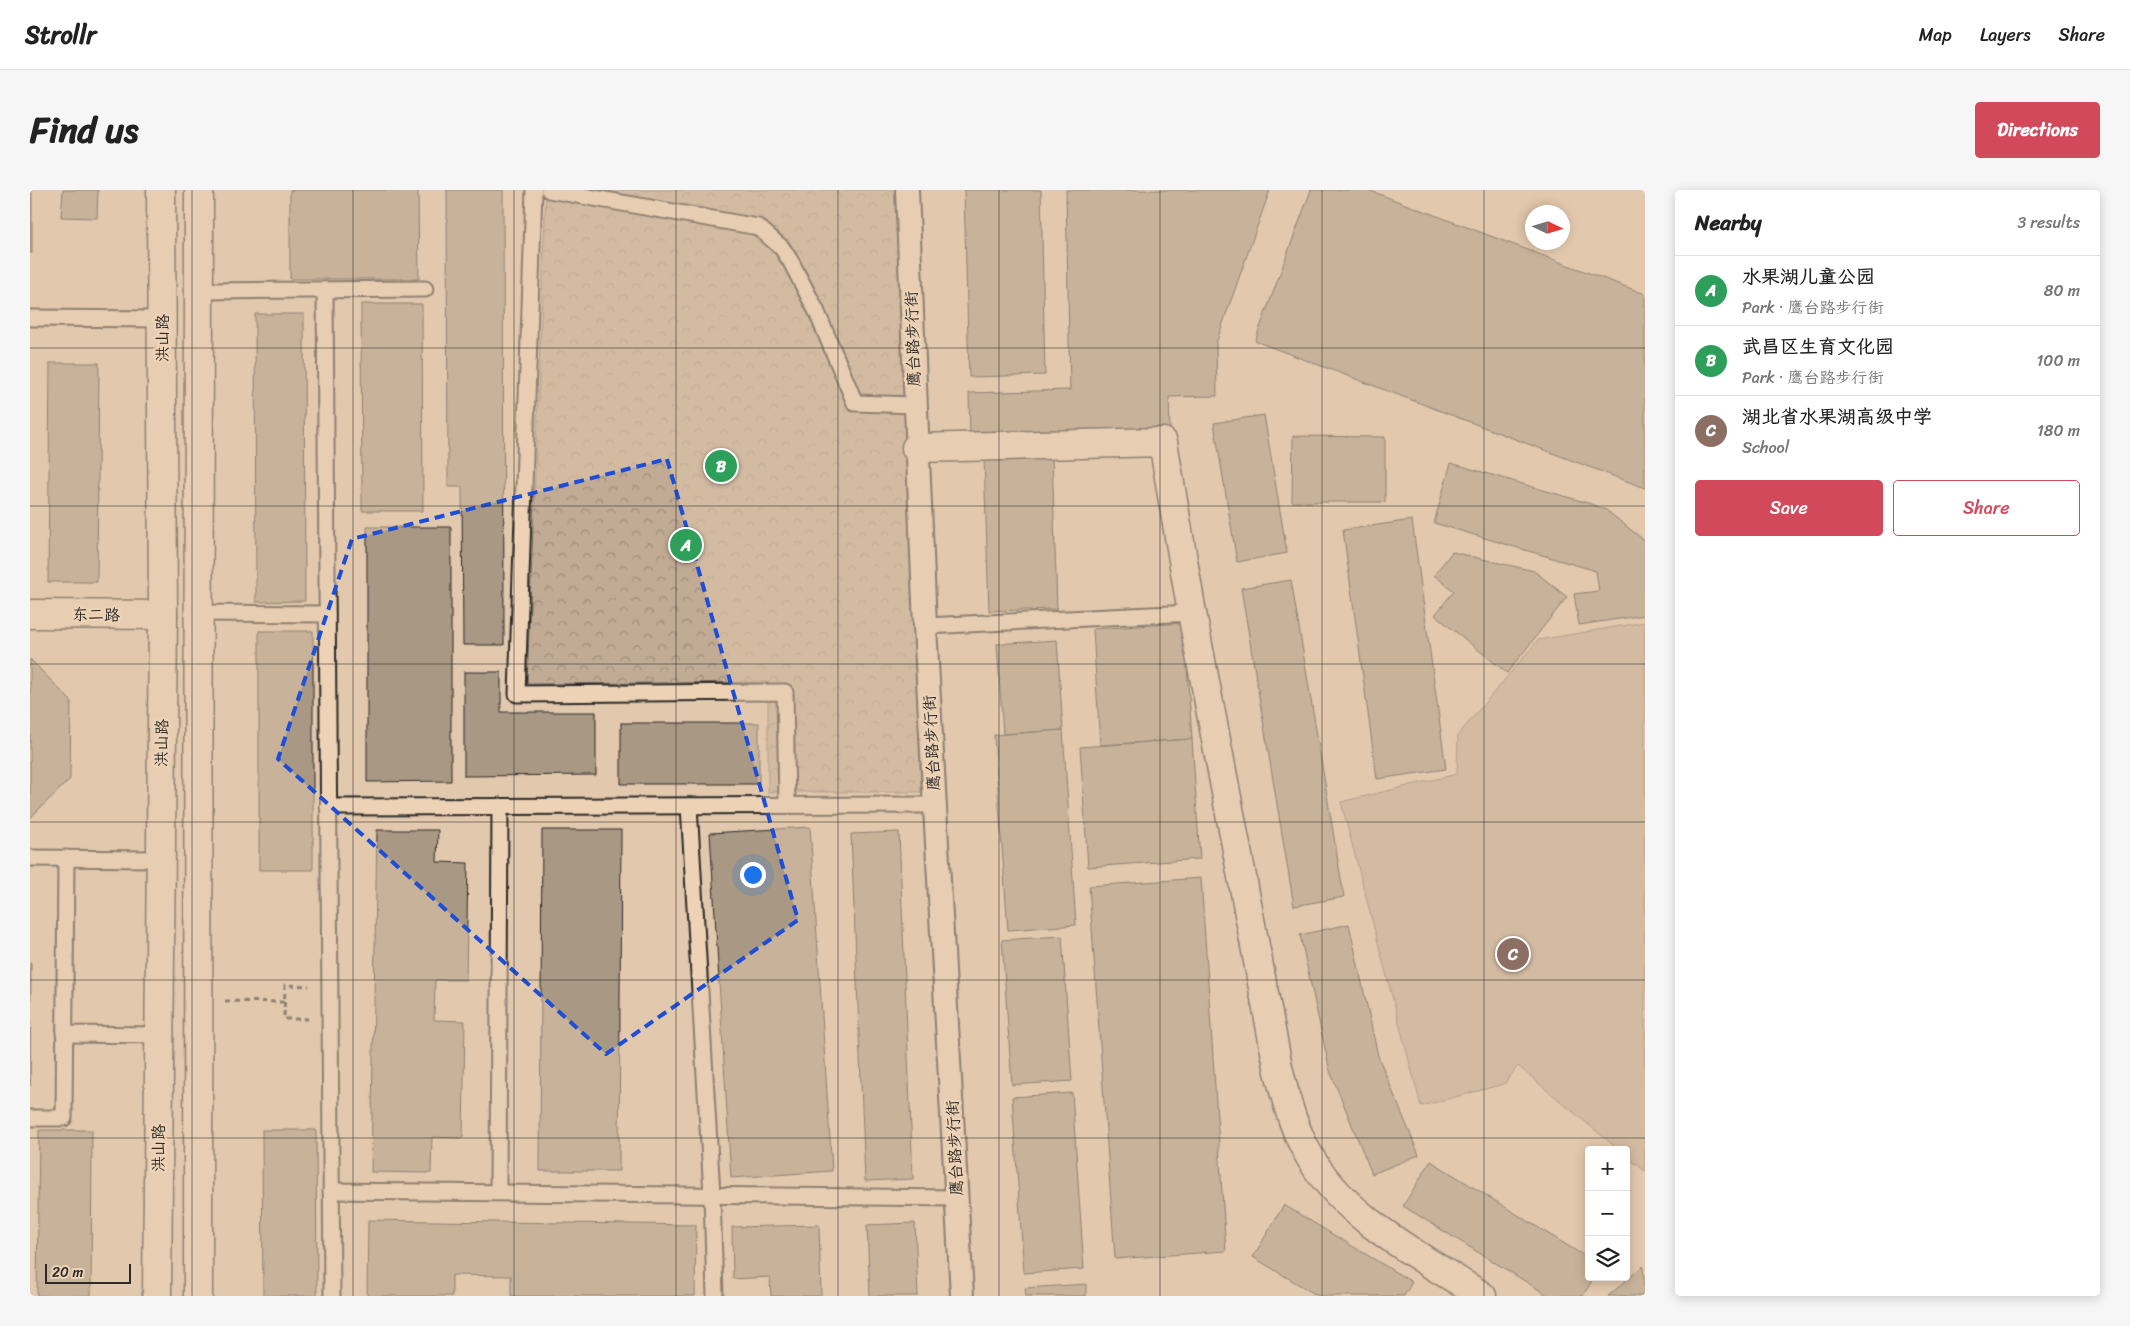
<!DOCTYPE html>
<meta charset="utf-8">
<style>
body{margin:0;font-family:Sriracha,"LXGW WenKai TC",sans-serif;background:#f6f6f6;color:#222}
.controls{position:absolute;right:15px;bottom:15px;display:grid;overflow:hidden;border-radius:5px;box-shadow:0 2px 12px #0003}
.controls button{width:45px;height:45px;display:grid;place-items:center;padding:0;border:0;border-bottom:1px solid #e0e0e0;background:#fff;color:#222;font:25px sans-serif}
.compass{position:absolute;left:1495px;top:15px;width:45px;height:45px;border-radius:50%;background:#fff;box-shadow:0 2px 12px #0003;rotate:94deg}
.scale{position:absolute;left:15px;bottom:12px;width:86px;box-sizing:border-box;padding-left:5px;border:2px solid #2b2b2b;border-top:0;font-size:14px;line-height:18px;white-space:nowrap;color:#2b2b2b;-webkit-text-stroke:4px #eed2b5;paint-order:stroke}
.you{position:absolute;left:722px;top:684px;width:18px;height:18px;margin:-12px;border:4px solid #fff;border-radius:50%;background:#1a73e8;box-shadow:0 0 0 8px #1a73e833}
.badge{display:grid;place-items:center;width:32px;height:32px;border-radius:50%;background:#d1495b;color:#fff;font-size:16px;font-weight:700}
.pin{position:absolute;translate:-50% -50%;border:2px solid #fff;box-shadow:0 1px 5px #0006}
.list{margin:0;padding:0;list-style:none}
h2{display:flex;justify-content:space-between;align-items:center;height:65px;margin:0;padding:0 20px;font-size:21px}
h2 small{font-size:16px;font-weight:400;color:#767676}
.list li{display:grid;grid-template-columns:32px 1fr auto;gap:15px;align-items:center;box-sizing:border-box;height:70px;padding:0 20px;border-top:1px solid #e0e0e0}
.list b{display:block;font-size:19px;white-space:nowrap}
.list p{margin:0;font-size:16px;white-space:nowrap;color:#767676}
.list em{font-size:16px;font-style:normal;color:#767676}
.actions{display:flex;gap:10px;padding:15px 20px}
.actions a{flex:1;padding:11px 0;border:1px solid #d1495b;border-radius:5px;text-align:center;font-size:18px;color:#d1495b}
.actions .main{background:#d1495b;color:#fff}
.icon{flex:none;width:28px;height:28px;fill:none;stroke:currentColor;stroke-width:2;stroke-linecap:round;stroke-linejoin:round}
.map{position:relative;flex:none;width:1615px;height:1106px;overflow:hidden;border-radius:5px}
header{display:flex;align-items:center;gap:30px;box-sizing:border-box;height:70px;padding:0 25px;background:#fff;border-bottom:1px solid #e0e0e0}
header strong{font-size:24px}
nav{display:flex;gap:28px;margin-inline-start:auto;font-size:18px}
.intro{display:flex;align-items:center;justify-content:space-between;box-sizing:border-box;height:120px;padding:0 30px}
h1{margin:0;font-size:35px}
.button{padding:12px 22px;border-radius:5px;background:#d1495b;color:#fff;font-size:18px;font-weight:700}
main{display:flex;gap:30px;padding:0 30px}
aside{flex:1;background:#fff;border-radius:5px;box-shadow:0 2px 12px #0003}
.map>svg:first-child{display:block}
.grass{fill:#c1ab95;stroke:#766b60}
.park{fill:url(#park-crowns);stroke:#766b60}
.building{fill:#a99884;stroke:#2b2b2b}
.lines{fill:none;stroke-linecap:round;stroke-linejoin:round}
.service-casing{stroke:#2b2b2b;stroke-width:19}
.pedestrian-casing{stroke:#2b2b2b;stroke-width:26}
.minor-casing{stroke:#2b2b2b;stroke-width:31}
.secondary-casing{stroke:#2b2b2b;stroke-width:31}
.path{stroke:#2b2b2b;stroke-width:3;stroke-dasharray:5 4;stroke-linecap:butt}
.service{stroke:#eed2b5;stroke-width:15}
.pedestrian{stroke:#eed2b5;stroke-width:22}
.minor{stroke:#eed2b5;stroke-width:28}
.secondary{stroke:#eed2b5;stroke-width:28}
.marked{fill:none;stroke:#1d4ed8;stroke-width:4;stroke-dasharray:10 6;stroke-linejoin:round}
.grid{fill:none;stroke:#2b2b2b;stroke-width:1;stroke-opacity:0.55}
.labels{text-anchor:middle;stroke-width:5;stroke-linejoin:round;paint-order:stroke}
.street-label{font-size:16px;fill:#2b2b2b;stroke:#eed2b5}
</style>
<header>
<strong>Strollr</strong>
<nav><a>Map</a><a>Layers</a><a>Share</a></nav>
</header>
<div class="intro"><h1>Find us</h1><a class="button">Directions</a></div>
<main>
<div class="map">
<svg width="1615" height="1106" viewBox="0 0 1615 1106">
<defs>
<pattern id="park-crowns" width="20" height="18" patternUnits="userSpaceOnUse" patternTransform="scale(1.25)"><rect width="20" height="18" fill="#c1ab95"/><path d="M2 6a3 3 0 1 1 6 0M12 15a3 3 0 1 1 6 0" fill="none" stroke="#9d8b7a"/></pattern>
</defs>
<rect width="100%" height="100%" fill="#e2c8ad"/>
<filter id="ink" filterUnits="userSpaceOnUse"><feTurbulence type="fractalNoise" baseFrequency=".02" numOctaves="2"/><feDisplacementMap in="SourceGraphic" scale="10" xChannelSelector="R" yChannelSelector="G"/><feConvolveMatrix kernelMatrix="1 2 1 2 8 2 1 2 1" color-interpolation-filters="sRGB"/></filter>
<g filter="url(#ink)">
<polygon class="grass" points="1615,432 1615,981 1596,966 1596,960 1589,960 1488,876 1474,894 1391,916 1311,612 1427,584 1428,545 1508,450"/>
<polygon class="park" points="516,0 865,0 891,602 738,602 738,492 497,494"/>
<g class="building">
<rect x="0" y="0" width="2" height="63"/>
<polygon points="33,0 68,0 67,28 31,27"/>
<polygon points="260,0 388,0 389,89 260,89"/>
<polygon points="417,0 473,0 474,455 433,455 432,297 418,297"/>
<polygon points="934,0 1011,0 1015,185 939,187"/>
<polygon points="1036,0 1240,0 1186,153 1187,206 1139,207 1140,242 940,247 939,203 1040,200"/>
<polygon points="1281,0 1338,0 1615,104 1615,298 1225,151"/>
<polygon points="331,114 392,114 393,321 332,321"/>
<polygon points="225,124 274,124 275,411 226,412"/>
<polygon points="20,173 69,173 67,392 18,392"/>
<polygon points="1234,225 1257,363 1207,372 1184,233"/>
<polygon points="1263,246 1355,247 1355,312 1262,312"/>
<polygon points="1022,266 1027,419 959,421 954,268"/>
<polygon points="1421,273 1561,314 1576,320 1615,351 1615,425 1549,435 1544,404 1569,401 1566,381 1404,333"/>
<polygon points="1382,330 1416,579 1347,589 1313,340"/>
<polygon points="337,337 421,337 421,591 337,592"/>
<polygon points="1422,362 1504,381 1537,407 1477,483 1405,425 1424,401 1404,385"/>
<polygon points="1261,390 1314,707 1264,716 1211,398"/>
<polygon points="1154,433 1162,549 1070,555 1063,439"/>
<rect x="229" y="441" width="54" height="239"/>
<polygon points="1027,450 1033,540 973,544 967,454"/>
<polygon points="0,469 41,511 40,589 0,628"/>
<polygon points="434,482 471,482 471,522 566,522 566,585 434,586"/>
<rect x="591" y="533" width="138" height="61"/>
<polygon points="1033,540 1046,735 978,740 964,545"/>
<polygon points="1162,549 1170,669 1058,677 1050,557"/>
<polygon points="780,637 802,981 701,988 680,643"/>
<polygon points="347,640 408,640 407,672 438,673 436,790 405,790 404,830 435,831 433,948 402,947 401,983 341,982"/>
<polygon points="512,640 591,640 589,981 510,981"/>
<polygon points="869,642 883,989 835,991 821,644"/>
<polygon points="1171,688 1196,1061 1085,1069 1059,696"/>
<polygon points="1319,734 1348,866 1389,965 1342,984 1300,881 1270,745"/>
<polygon points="1032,746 1042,891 982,895 972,750"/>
<polygon points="0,773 1,773 0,896"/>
<polygon points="1042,903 1054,1079 994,1083 982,907"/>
<polygon points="9,940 62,940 61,1106 7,1106"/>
<polygon points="232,940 286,940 287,1106 233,1106"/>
<polygon points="1401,971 1559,1069 1559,1087 1564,1087 1553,1106 1519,1106 1373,1016"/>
<polygon points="1254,1015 1382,1092 1374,1106 1288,1106 1223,1067"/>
<polygon points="338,1030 666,1035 665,1106 481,1106 481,1086 422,1085 422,1106 337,1106"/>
<polygon points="885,1033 888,1106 840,1106 837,1035"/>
<polygon points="789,1035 791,1106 741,1106 740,1087 703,1089 702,1037"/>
<polygon points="1613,1076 1615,1106 1578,1106"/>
<polygon points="1056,1094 1056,1106 996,1106 995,1098"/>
</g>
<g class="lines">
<defs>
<g id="service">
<polyline points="504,0 487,504 755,502 757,615"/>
<polyline points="519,0 728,37 752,58 761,72 786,120 825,213 884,215"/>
<polyline points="295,100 302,1106"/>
<polyline points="169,101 395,99"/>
<polyline points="0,128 132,129"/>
<polyline points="169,423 297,424"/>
<polyline points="895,436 1162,423"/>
<polyline points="659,616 682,1004 685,1106"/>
<polyline points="298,617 905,615"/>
<polyline points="0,668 130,669"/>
<polyline points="34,844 129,845"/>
<polyline points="0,928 34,928 36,668"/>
<polyline points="301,1001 926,1008"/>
<polyline points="468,1001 470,616"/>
</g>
<polyline id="pedestrian" points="877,0 895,436 932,1106"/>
<g id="minor">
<path d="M886,258l247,-6 29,171 86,454c7,29 14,57 28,83 36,68 113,105 176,146"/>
<polyline points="0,424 133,425"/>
</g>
<g id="secondary">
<polyline points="127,1106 133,425 131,0"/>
<polyline points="168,1106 169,0"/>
</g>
</defs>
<use href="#service" class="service-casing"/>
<use href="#pedestrian" class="pedestrian-casing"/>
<use href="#minor" class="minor-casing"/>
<use href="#secondary" class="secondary-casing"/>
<g class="path">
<polyline points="195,811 255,812"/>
<polyline points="278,829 254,829 255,795 279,796"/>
</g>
<use href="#service" class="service"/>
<use href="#pedestrian" class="pedestrian"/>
<use href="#minor" class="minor"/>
<use href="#secondary" class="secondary"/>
</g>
</g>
<path d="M0 0H1615V1106H0ZM637,269l131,461 -192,134 -328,-295 74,-220z" fill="#e2c8ad" fill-opacity=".55" fill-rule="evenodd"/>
<path class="marked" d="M637,269l131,461 -192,134 -328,-295 74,-220z"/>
<path class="grid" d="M162,0v1106M323,0v1106M484,0v1106M646,0v1106M808,0v1106M969,0v1106M1130,0v1106M1292,0v1106M1454,0v1106M0,158h1615M0,316h1615M0,474h1615M0,632h1615M0,790h1615M0,948h1615"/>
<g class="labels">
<g class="street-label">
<text transform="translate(132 148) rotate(-90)" y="6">洪山路</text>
<text transform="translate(882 149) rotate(-92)" y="6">鹰台路步行街</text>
<text transform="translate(66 424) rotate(1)" y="6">东二路</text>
<text transform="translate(131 553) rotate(-89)" y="6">洪山路</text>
<text transform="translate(901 553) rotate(-93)" y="6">鹰台路步行街</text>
<text transform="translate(128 958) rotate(-90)" y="6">洪山路</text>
<text transform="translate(924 958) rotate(-93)" y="6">鹰台路步行街</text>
</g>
</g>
</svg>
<div class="controls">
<button>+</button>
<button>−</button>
<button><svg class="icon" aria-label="layers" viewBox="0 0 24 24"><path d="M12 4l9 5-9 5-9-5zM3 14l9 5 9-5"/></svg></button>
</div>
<svg class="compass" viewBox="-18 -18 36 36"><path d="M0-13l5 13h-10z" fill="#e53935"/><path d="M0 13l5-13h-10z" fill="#767676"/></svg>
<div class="scale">20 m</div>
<div class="you"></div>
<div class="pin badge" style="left:656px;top:355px;background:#2e9e5b">A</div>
<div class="pin badge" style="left:691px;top:276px;background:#2e9e5b">B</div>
<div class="pin badge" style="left:1483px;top:764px;background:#8d6e63">C</div>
</div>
<aside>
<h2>Nearby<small>3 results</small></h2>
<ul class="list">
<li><span class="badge" style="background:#2e9e5b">A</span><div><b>水果湖儿童公园</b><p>Park · 鹰台路步行街</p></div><em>80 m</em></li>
<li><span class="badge" style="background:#2e9e5b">B</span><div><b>武昌区生育文化园</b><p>Park · 鹰台路步行街</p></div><em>100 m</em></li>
<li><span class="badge" style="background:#8d6e63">C</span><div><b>湖北省水果湖高级中学</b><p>School</p></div><em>180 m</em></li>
</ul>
<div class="actions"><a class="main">Save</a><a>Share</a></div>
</aside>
</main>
